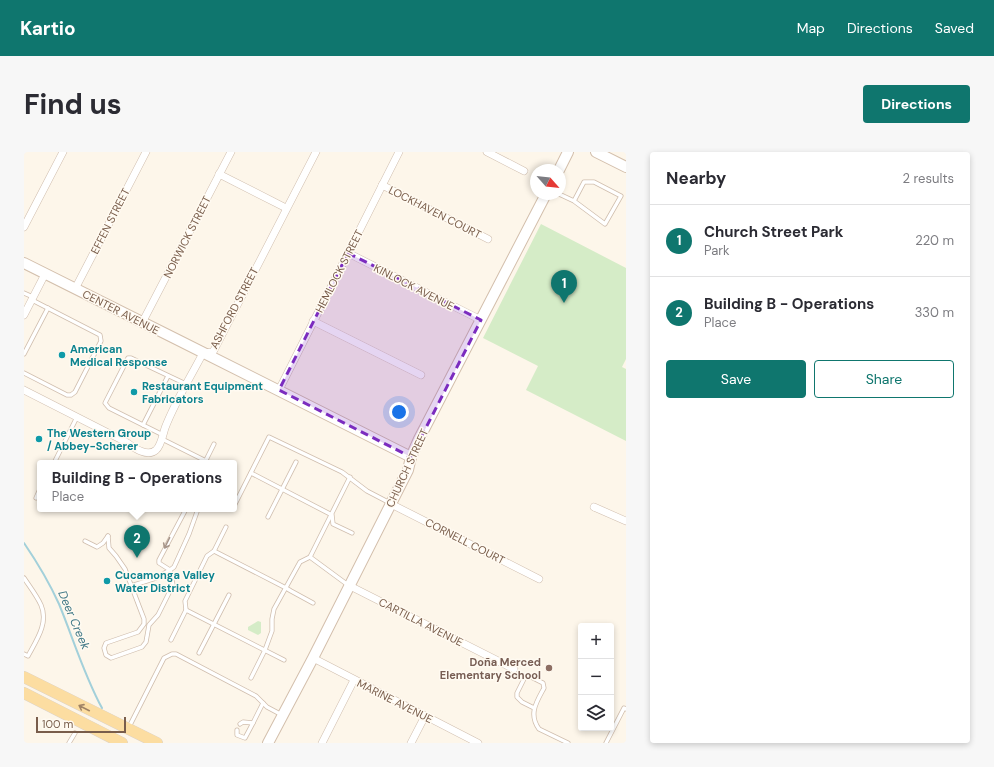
<!DOCTYPE html>
<meta charset="utf-8">
<style>
body{margin:0;font-family:"DM Sans",sans-serif;background:#f7f7f7;color:#2b2b33}
.controls{position:absolute;right:12px;bottom:12px;display:grid;overflow:hidden;border-radius:4px;box-shadow:0 2px 6px #0003}
.controls button{width:36px;height:36px;display:grid;place-items:center;padding:0;border:0;border-bottom:1px solid #e1e1e2;background:#fff;color:#2b2b33;font:20px sans-serif}
.compass{position:absolute;left:506px;top:12px;width:36px;height:36px;border-radius:50%;background:#fff;box-shadow:0 2px 6px #0003;rotate:117deg}
.scale{position:absolute;left:12px;bottom:10px;width:90px;box-sizing:border-box;padding-left:4px;border:2px solid #795d4b;border-top:0;font-size:11px;line-height:14px;white-space:nowrap;color:#795d4b;-webkit-text-stroke:3px #fffaf1;paint-order:stroke}
.you{position:absolute;left:375px;top:260px;width:14px;height:14px;margin:-10px;border:3px solid #fff;border-radius:50%;background:#1a73e8;box-shadow:0 0 0 6px #1a73e833}
.badge{display:grid;place-items:center;width:26px;height:26px;border-radius:50%;background:#0f766e;color:#fff;font-size:13px;font-weight:700}
.pin{position:absolute;translate:-50% -33px;filter:drop-shadow(0 1px 2px #0008)}
.pin::after{content:'';position:absolute;top:21px;width:14px;height:12px;background:inherit;clip-path:polygon(0 0,100% 0,50% 100%)}
.popup{position:absolute;left:13px;top:308px;width:200px;height:52px;box-sizing:border-box;display:grid;place-content:center;border-radius:4px;background:#fff;filter:drop-shadow(0 1px 3px #0005);font-size:13px;white-space:nowrap;color:#7c7c81}
.popup b{font-size:15px;color:#2b2b33}
.popup::after{content:'';position:absolute;left:50%;top:100%;margin-left:-8px;border:8px solid transparent;border-top-color:#fff}
.list{margin:0;padding:0;list-style:none}
h2{display:flex;justify-content:space-between;align-items:center;height:52px;margin:0;padding:0 16px;font-size:17px}
h2 small{font-size:13px;font-weight:400;color:#7c7c81}
.list li{display:grid;grid-template-columns:26px 1fr auto;gap:12px;align-items:center;box-sizing:border-box;height:72px;padding:0 16px;border-top:1px solid #e1e1e2}
.list b{display:block;font-size:15px;white-space:nowrap}
.list p{margin:0;font-size:13px;white-space:nowrap;color:#7c7c81}
.list em{font-size:13px;font-style:normal;color:#7c7c81}
.actions{display:flex;gap:8px;padding:12px 16px}
.actions a{flex:1;padding:9px 0;border:1px solid #0f766e;border-radius:4px;text-align:center;font-size:14px;color:#0f766e}
.actions .main{background:#0f766e;color:#fff}
.icon{flex:none;width:22px;height:22px;fill:none;stroke:currentColor;stroke-width:2;stroke-linecap:round;stroke-linejoin:round}
.map{position:relative;flex:none;width:602px;height:591px;overflow:hidden;border-radius:4px}
header{display:flex;align-items:center;gap:24px;box-sizing:border-box;height:56px;padding:0 20px;background:#0f766e;color:#fff}
header strong{font-size:19px}
nav{display:flex;gap:22px;margin-inline-start:auto;font-size:14px}
.intro{display:flex;align-items:center;justify-content:space-between;box-sizing:border-box;height:96px;padding:0 24px}
h1{margin:0;font-size:28px}
.button{padding:10px 18px;border-radius:4px;background:#0f766e;color:#fff;font-size:14px;font-weight:700}
main{display:flex;gap:24px;padding:0 24px}
aside{flex:1;background:#fff;border-radius:4px;box-shadow:0 2px 6px #0003}
.map>svg:first-child{display:block}
.green{fill:#d5ecc7}
.lines{fill:none;stroke-linecap:round;stroke-linejoin:round}
.stream{stroke:#a3d0da;stroke-width:2}
.lane-casing{stroke:#d0beae;stroke-width:5}
.street-casing{stroke:#d0beae;stroke-width:8}
.secondary-casing{stroke:#d3bfac;stroke-width:12}
.primary-casing{stroke:#d9d2cd;stroke-width:12}
.lane{stroke:#fff;stroke-width:3.5}
.street{stroke:#fff;stroke-width:7}
.secondary{stroke:#fff;stroke-width:10}
.primary{stroke:#fcdda1;stroke-width:11}
.oneway{stroke:#a8968a}
.oneway2{stroke:#a08365}
.marked{fill:#7b2cbf;fill-opacity:0.2;stroke:#7b2cbf;stroke-width:3;stroke-dasharray:8 5;stroke-linejoin:round}
.culture-dot{fill:#0f9aa8;stroke:#fffaf1;stroke-width:1.5}
.education-dot{fill:#8d6e63;stroke:#fffaf1;stroke-width:1.5}
.labels{text-anchor:middle;stroke-width:3;stroke-linejoin:round;paint-order:stroke}
.street-label{font-size:11px;fill:#795d4b;stroke:#fffaf1}
.culture-label{font-size:11px;font-weight:bold;fill:#0d838f;stroke:#fffaf1;text-anchor:start}
.education-label{font-size:11px;font-weight:bold;fill:#785e54;stroke:#fffaf1;text-anchor:end}
.water-label{font-size:12px;font-style:italic;fill:#417886;stroke:#fffaf1}
</style>
<header>
<strong>Kartio</strong>
<nav><a>Map</a><a>Directions</a><a>Saved</a></nav>
</header>
<div class="intro"><h1>Find us</h1><a class="button">Directions</a></div>
<main>
<div class="map">
<svg width="602" height="591" viewBox="0 0 602 591">
<rect width="100%" height="100%" fill="#fdf6ea"/>
<g class="green">
<polygon points="517,72 602,116 602,207 598,215 602,217 602,289 502,238 514,214 459,186"/>
<polygon points="234,469 237,470 237,481 234,483 224,478 224,475"/>
</g>
<g class="lines">
<path class="stream" d="M0,391c13,19 25,39 35,61 14,34 25,71 43,104"/>
<defs>
<g id="lane">
<polyline points="535,42 550,49 581,72 597,44 570,30 560,30 550,49"/>
<polyline points="0,141 9,145"/>
<polyline points="0,202 24,156"/>
<polyline points="0,221 43,243 47,243 51,240 77,189 76,183 8,148"/>
<polyline points="119,273 144,224"/>
<polyline points="139,283 85,256 81,251 82,249 104,206 107,206 162,232"/>
<polyline points="138,287 186,311"/>
<polyline points="181,310 190,292"/>
<polyline points="30,311 53,265"/>
<polyline points="227,321 308,363 309,372 328,381"/>
<polyline points="12,346 16,337"/>
<polyline points="210,354 245,285 318,320 343,339 366,351"/>
<polyline points="162,357 135,408 135,411 146,418 150,415 165,382 174,357"/>
<polyline points="244,365 272,310"/>
<polyline points="84,384 85,396 92,404 101,417 115,454 120,467 120,472 114,480 82,491 80,496 82,503 87,506 118,495 122,490 125,473 134,463 149,433 146,418 132,426 107,434"/>
<polyline points="61,389 73,395 79,391 84,384"/>
<polyline points="190,399 262,436 267,439 289,451"/>
<polyline points="286,405 324,433"/>
<path d="M0,426c6,9 13,18 17,27 8,18 -5,36 -13,51l-4,-2"/>
<polyline points="162,458 161,449 183,404 190,399 202,375"/>
<polyline points="147,488 162,458 260,508"/>
<polyline points="175,501 205,443"/>
<polyline points="227,526 241,498 248,479 248,467 250,457 276,410 286,405 326,325"/>
<path d="M510,556l-12,-6 -5,-5v-4l8,-16 4,-1 14,7 1,5c-7,13 -16,26 -5,41l29,14"/>
<polyline points="229,571 239,551"/>
<polyline points="105,575 140,506 148,502 152,502 232,544 243,555 258,563"/>
<polyline points="213,578 213,583 221,586 229,571 219,570 216,572"/>
<polyline points="45,591 51,581"/>
<polyline points="582,591 600,556 602,557"/>
</g>
<g id="street">
<polyline points="463,0 500,19"/>
<polyline points="195,22 262,56"/>
<polyline points="358,33 464,87"/>
<polyline points="0,75 39,0"/>
<polyline points="324,101 457,168"/>
<polyline points="51,137 122,0"/>
<polyline points="0,163 21,122"/>
<polyline points="289,169 397,223"/>
<polyline points="118,171 207,0"/>
<path d="M0,238l102,52c7,5 21,16 30,8 5,-4 7,-16 9,-22 10,-26 25,-50 38,-75l10,-1 103,-200"/>
<polyline points="255,238 375,0"/>
<polyline points="367,352 515,427"/>
<polyline points="570,355 602,369"/>
<polyline points="326,434 490,517"/>
<polyline points="289,506 454,591"/>
<polyline points="298,591 330,528"/>
<polyline points="387,591 401,564"/>
</g>
<g id="secondary">
<polyline points="572,0 602,15"/>
<polyline points="535,18 544,0"/>
<path d="M0,111c129,65 258,128 387,194"/>
<polyline points="244,591 289,506 384,318 387,305 395,287 522,42"/>
</g>
<g id="primary">
<polyline points="0,525 133,591"/>
<polyline points="0,541 98,591"/>
</g>
</defs>
<use href="#lane" class="lane-casing"/>
<use href="#street" class="street-casing"/>
<use href="#secondary" class="secondary-casing"/>
<use href="#primary" class="primary-casing"/>
<use href="#lane" class="lane"/>
<use href="#street" class="street"/>
<use href="#secondary" class="secondary"/>
<use href="#primary" class="primary"/>
</g>
<defs><path id="oneway-shaft" d="M-6 0H5M1.5-3L5.5 0L1.5 3" fill="none" stroke-width="1.6" stroke-linecap="round" stroke-linejoin="round"/></defs>
<use class="oneway" href="#oneway-shaft" transform="translate(143 391) rotate(116)"/>
<use class="oneway2" href="#oneway-shaft" transform="translate(60 556) rotate(-153)"/>
<path class="marked" d="M324,101l133,67 -70,137 -132,-67z"/>
<g class="culture-dot">
<circle cx="38" cy="203" r="4"/>
<circle cx="110" cy="240" r="4"/>
<circle cx="15" cy="287" r="4"/>
<circle cx="83" cy="429" r="4"/>
</g>
<circle class="education-dot" cx="525" cy="516" r="4"/>
<g class="labels">
<g class="street-label">
<text transform="translate(411 60) rotate(27)" y="4">LOCKHAVEN COURT</text>
<text transform="translate(86 69) rotate(-63)" y="4">EFFEN STREET</text>
<text transform="translate(163 85) rotate(-63)" y="4">NORWICK STREET</text>
<text transform="translate(315 119) rotate(-63)" y="4">HEMLOCK STREET</text>
<text transform="translate(390 135) rotate(27)" y="4">KINLOCK AVENUE</text>
<text transform="translate(210 156) rotate(-62)" y="4">ASHFORD STREET</text>
<text transform="translate(97 160) rotate(27)" y="4">CENTER AVENUE</text>
<text transform="translate(383 316) rotate(-65)" y="4">CHURCH STREET</text>
<text transform="translate(441 389) rotate(27)" y="4">CORNELL COURT</text>
<text transform="translate(397 470) rotate(27)" y="4">CARTILLA AVENUE</text>
<text transform="translate(371 549) rotate(27)" y="4">MARINE AVENUE</text>
</g>
<g class="culture-label">
<text x="46" y="201">American<tspan x="46" dy="13">Medical Response</tspan></text>
<text x="118" y="238">Restaurant Equipment<tspan x="118" dy="13">Fabricators</tspan></text>
<text x="23" y="285">The Western Group<tspan x="23" dy="13">/ Abbey-Scherer</tspan></text>
<text x="91" y="427">Cucamonga Valley<tspan x="91" dy="13">Water District</tspan></text>
</g>
<g class="education-label">
<text x="517" y="514">Doña Merced<tspan x="517" dy="13">Elementary School</tspan></text>
</g>
<g class="water-label">
<text transform="translate(50 468) rotate(67)" y="4">Deer Creek</text>
</g>
</g>
</svg>
<div class="controls">
<button>+</button>
<button>−</button>
<button><svg class="icon" aria-label="layers" viewBox="0 0 24 24"><path d="M12 4l9 5-9 5-9-5zM3 14l9 5 9-5"/></svg></button>
</div>
<svg class="compass" viewBox="-18 -18 36 36"><path d="M0-13l5 13h-10z" fill="#e53935"/><path d="M0 13l5-13h-10z" fill="#7c7c81"/></svg>
<div class="scale">100 m</div>
<div class="you"></div>
<div class="pin badge" style="left:540px;top:151px">1</div>
<div class="pin badge" style="left:113px;top:406px">2</div>
<div class="popup"><b>Building B - Operations</b>Place</div>
</div>
<aside>
<h2>Nearby<small>2 results</small></h2>
<ul class="list">
<li><span class="badge">1</span><div><b>Church Street Park</b><p>Park</p></div><em>220 m</em></li>
<li><span class="badge">2</span><div><b>Building B - Operations</b><p>Place</p></div><em>330 m</em></li>
</ul>
<div class="actions"><a class="main">Save</a><a>Share</a></div>
</aside>
</main>
